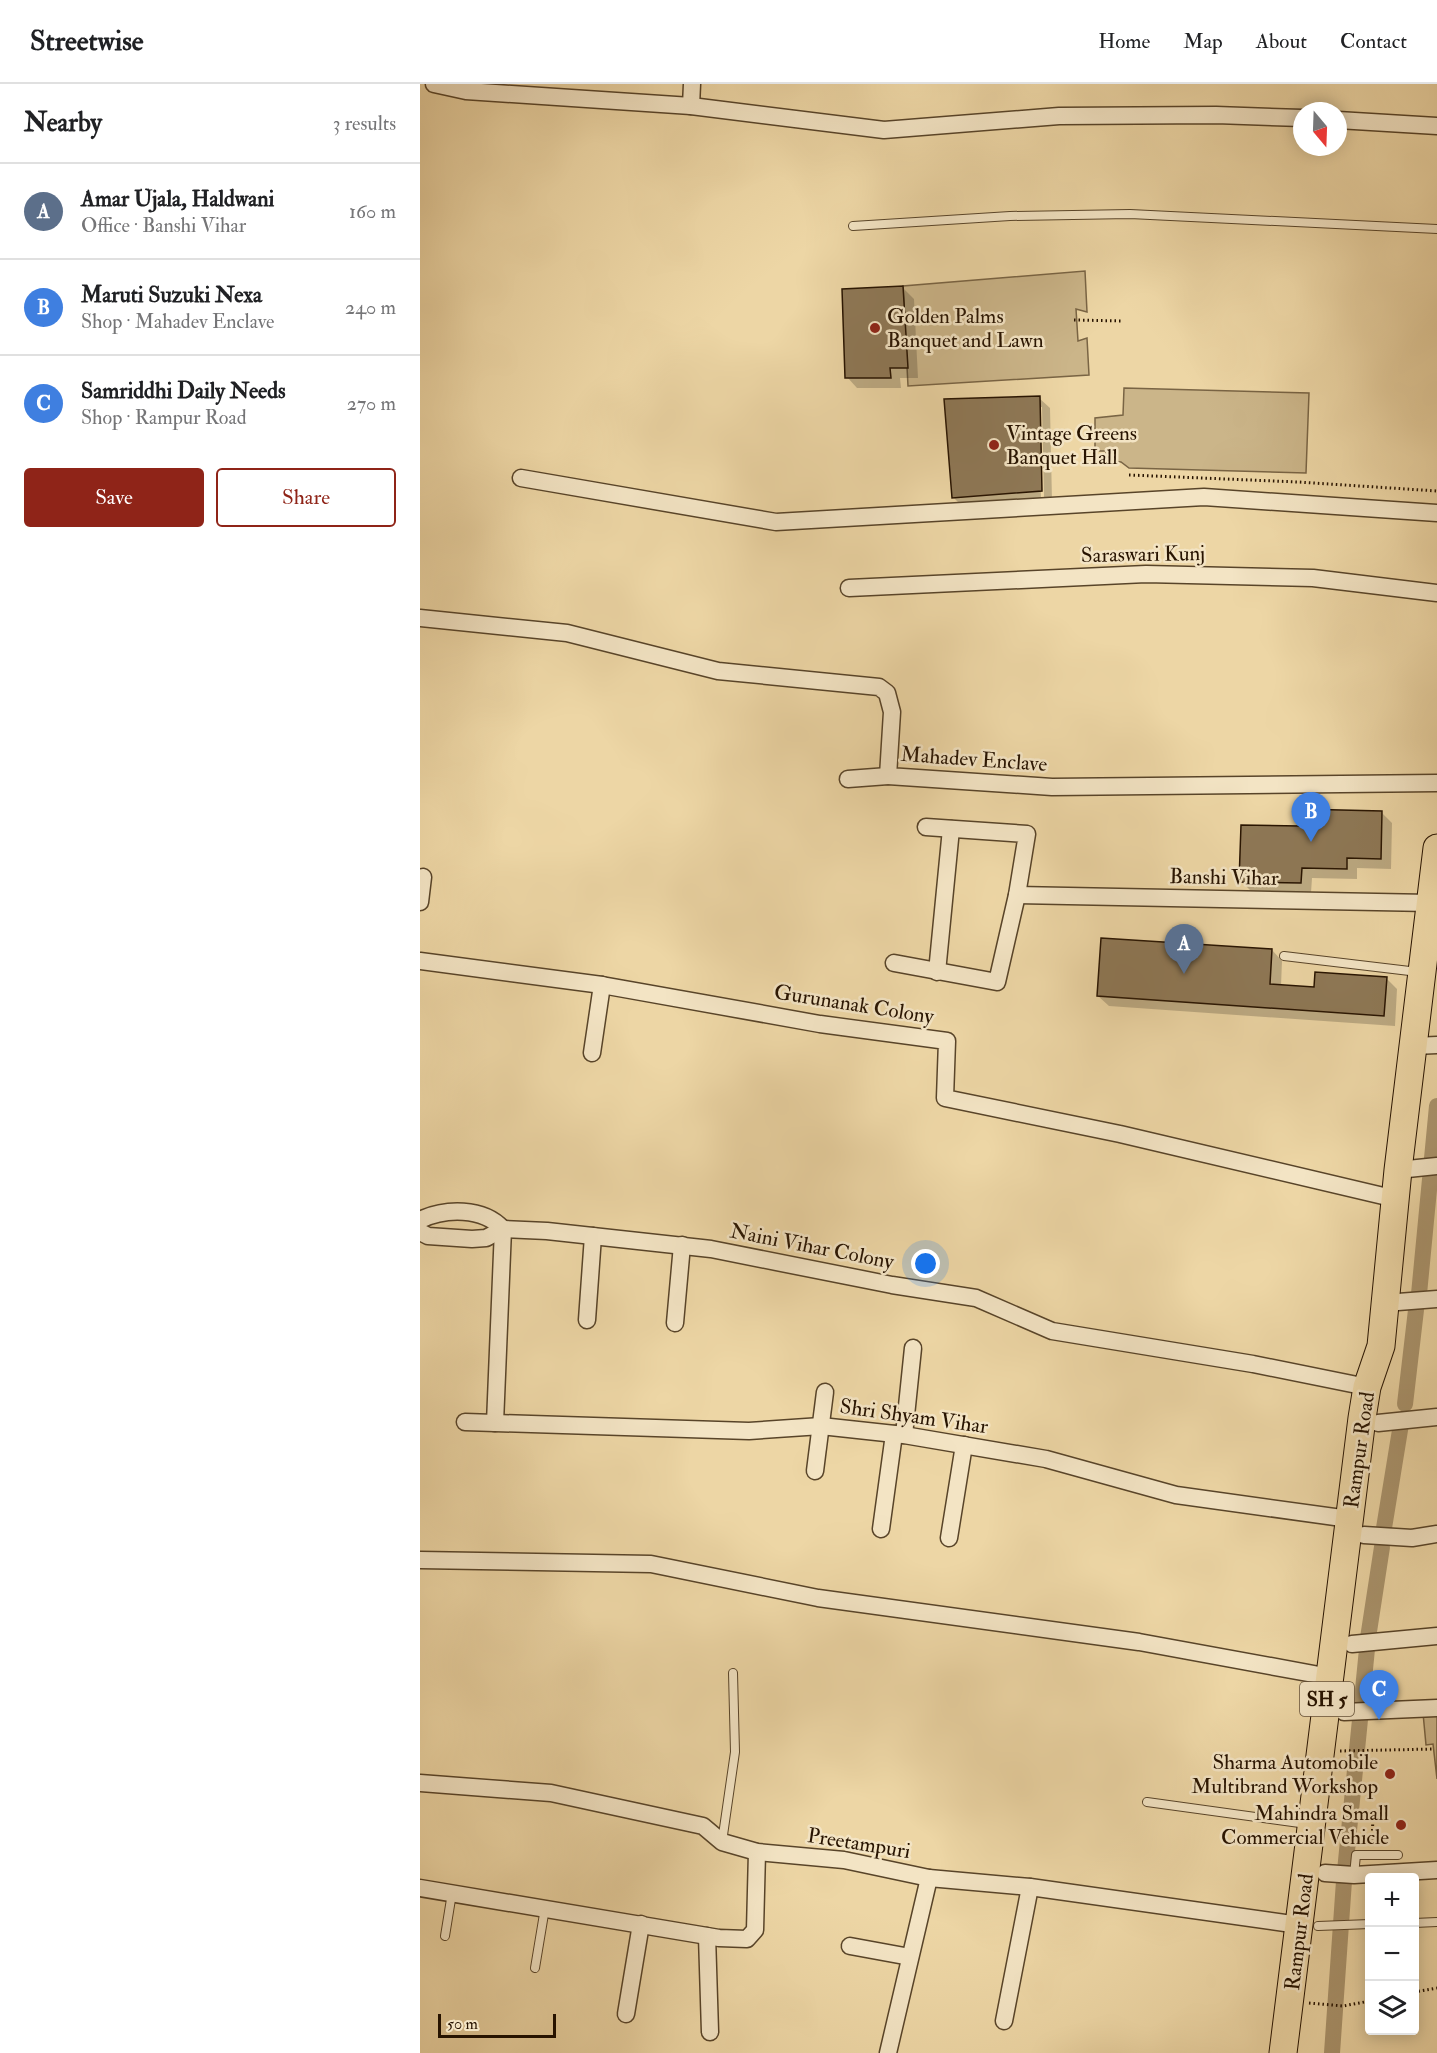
<!DOCTYPE html>
<meta charset="utf-8">
<style>
body{margin:0;font-family:"IM FELL Double Pica",serif;background:#f6f6f6;color:#202124}
.controls{position:absolute;right:18px;bottom:18px;display:grid;overflow:hidden;border-radius:6px;box-shadow:0 3px 15px #0003}
.controls button{width:54px;height:54px;display:grid;place-items:center;padding:0;border:0;border-bottom:2px solid #e0e0e0;background:#fff;color:#202124;font:30px sans-serif}
.compass{position:absolute;left:873px;top:18px;width:54px;height:54px;border-radius:50%;background:#fff;box-shadow:0 3px 15px #0003;rotate:161deg}
.scale{position:absolute;left:18px;bottom:15px;width:118px;box-sizing:border-box;padding-left:6px;border:3px solid #271300;border-top:0;font-size:16px;line-height:21px;white-space:nowrap;color:#271300;-webkit-text-stroke:4px #f3e4c4;paint-order:stroke}
.you{position:absolute;left:506px;top:1180px;width:21px;height:21px;margin:-15px;border:4px solid #fff;border-radius:50%;background:#1a73e8;box-shadow:0 0 0 9px #1a73e833}
.badge{display:grid;place-items:center;width:39px;height:39px;border-radius:50%;background:#8f2418;color:#fff;font-size:20px;font-weight:700}
.pin{position:absolute;translate:-50% -50px;filter:drop-shadow(0 2px 3px #0008)}
.pin::after{content:'';position:absolute;top:32px;width:21px;height:18px;background:inherit;clip-path:polygon(0 0,100% 0,50% 100%)}
.list{margin:0;padding:0;list-style:none}
h2{display:flex;justify-content:space-between;align-items:center;height:78px;margin:0;padding:0 24px;font-size:26px}
h2 small{font-size:20px;font-weight:400;color:#757577}
.list li{display:grid;grid-template-columns:39px 1fr auto;gap:18px;align-items:center;box-sizing:border-box;height:96px;padding:0 24px;border-top:2px solid #e0e0e0}
.list b{display:block;font-size:22px;white-space:nowrap}
.list p{margin:0;font-size:20px;white-space:nowrap;color:#757577}
.list em{font-size:20px;font-style:normal;color:#757577}
.actions{display:flex;gap:12px;padding:18px 24px}
.actions a{flex:1;padding:14px 0;border:2px solid #8f2418;border-radius:6px;text-align:center;font-size:21px;color:#8f2418}
.actions .main{background:#8f2418;color:#fff}
.icon{flex:none;width:33px;height:33px;fill:none;stroke:currentColor;stroke-width:2;stroke-linecap:round;stroke-linejoin:round}
.map{position:relative;flex:none;width:1017px;height:1969px;overflow:hidden}
header{display:flex;align-items:center;gap:36px;box-sizing:border-box;height:84px;padding:0 30px;background:#fff;border-bottom:2px solid #e0e0e0}
header strong{font-size:28px}
nav{display:flex;gap:33px;margin-inline-start:auto;font-size:21px}
main{display:flex}
aside{flex:1;background:#fff}
.map>svg:first-child{display:block}
.green{fill:#cbb589;stroke:#796444;stroke-width:1.5}
.shadow{fill:#0003;fill-rule:evenodd}
.lines{fill:none;stroke-linecap:round;stroke-linejoin:round}
.canal{stroke:#aa946d;stroke-width:16}
.building{fill:#8e7856;stroke:#271300;stroke-width:1.5}
.lane-casing{stroke:#584429;stroke-width:10}
.street-casing{stroke:#584429;stroke-width:19}
.primary-casing{stroke:#271300;stroke-width:29}
.path{stroke:#271300;stroke-width:3;stroke-dasharray:1.5 3;stroke-linecap:butt}
.lane{stroke:#f3e4c4;stroke-width:8}
.street{stroke:#f3e4c4;stroke-width:16}
.primary{stroke:#edd6a5;stroke-width:27}
.poi-dot{fill:#8f2418;stroke:#f3e4c4;stroke-width:2}
.labels{text-anchor:middle;stroke-width:5;stroke-linejoin:round;paint-order:stroke}
.shield{fill:#f3e4c4;stroke:#64523b;stroke-width:1.5}
.shield-label{font-size:20px;font-weight:bold;fill:#271300}
.poi-label{font-size:21px;fill:#271300;stroke:#f3e4c4;text-anchor:start}
.street-label{font-size:21px;fill:#271300;stroke:#f3e4c4}
</style>
<header>
<strong>Streetwise</strong>
<nav><a>Home</a><a>Map</a><a>About</a><a>Contact</a></nav>
</header>
<main>
<aside>
<h2>Nearby<small>3 results</small></h2>
<ul class="list">
<li><span class="badge" style="background:#5c6f8a">A</span><div><b>Amar Ujala, Haldwani</b><p>Office · Banshi Vihar</p></div><em>160 m</em></li>
<li><span class="badge" style="background:#3f7fe0">B</span><div><b>Maruti Suzuki Nexa</b><p>Shop · Mahadev Enclave</p></div><em>240 m</em></li>
<li><span class="badge" style="background:#3f7fe0">C</span><div><b>Samriddhi Daily Needs</b><p>Shop · Rampur Road</p></div><em>270 m</em></li>
</ul>
<div class="actions"><a class="main">Save</a><a>Share</a></div>
</aside>
<div class="map">
<svg width="1017" height="1969" viewBox="0 0 1017 1969">
<rect width="100%" height="100%" fill="#edd6a5"/>
<filter id="stains"><feTurbulence type="fractalNoise" baseFrequency=".00333" numOctaves="4"/><feColorMatrix values="0 0 0 0 .2 0 0 0 0 .09 0 0 0 0 .02 0 0 0 .5 -.17"/></filter>
<radialGradient id="worn" r=".72"><stop offset=".6" stop-color="#630" stop-opacity="0"/><stop offset="1" stop-color="#630" stop-opacity=".3"/></radialGradient>
<g class="green">
<polygon points="665,187 667,228 656,225 658,257 667,254 669,291 488,302 483,202"/>
<polygon points="704,304 889,309 886,389 709,384 701,378 687,377 686,367 675,367 675,334 703,331"/>
<polygon points="1017,1628 1017,1695 1013,1660 1006,1661 1003,1629"/>
</g>
<g class="shadow">
<polygon points="483,204 494,215 498,294 480,294 481,304 437,304 427,293"/>
<path d="M619,314l11,10 2,93 -88,7 -11,-11zM619,323h3l2,91 -3,1z"/>
<polygon points="962,729 972,739 971,785 937,784 937,795 892,794 891,809 832,808 821,797 882,743"/>
<polygon points="852,866 862,877 861,902 895,904 966,894 977,905 975,942 689,922 678,912"/>
</g>
<g class="lines">
<g class="canal">
<polyline points="999,1210 1017,1022"/>
<polyline points="985,1320 996,1226"/>
<polyline points="964,1444 981,1340"/>
<polyline points="948,1554 962,1463"/>
<polyline points="912,1969 924,1797 947,1565"/>
</g>
</g>
<g class="building">
<polygon points="483,202 488,284 470,284 471,294 425,294 422,205"/>
<polygon points="620,312 622,407 532,414 524,315"/>
<polygon points="880,725 962,727 961,775 927,774 927,785 882,784 881,799 819,798 821,741 880,742"/>
<polygon points="681,854 852,865 850,900 894,903 895,888 967,893 964,932 677,912"/>
</g>
<g class="lines">
<defs>
<g id="lane">
<polyline points="433,142 590,132 710,130 1017,145"/>
<polyline points="864,872 998,888"/>
<polyline points="727,1718 887,1740"/>
<polyline points="302,1758 315,1668 313,1589"/>
<polyline points="934,1791 936,1771 978,1771"/>
<polyline points="994,1839 1017,1838"/>
<polyline points="898,1842 950,1840"/>
<polyline points="25,1852 32,1809"/>
<polyline points="115,1884 125,1824"/>
</g>
<g id="street">
<polyline points="14,0 46,7 271,22 464,46 639,32 796,31 882,34"/>
<polyline points="271,22 272,0"/>
<polyline points="918,36 1017,42"/>
<polyline points="101,394 356,438 784,413 1017,429"/>
<polyline points="429,504 726,490 893,494 1017,509"/>
<polyline points="0,534 147,549 298,587 459,603 467,609 472,628 468,692 632,703 1017,699"/>
<polyline points="428,695 468,692"/>
<polyline points="597,811 1010,819"/>
<polyline points="0,818 3,793"/>
<polyline points="0,877 182,901 400,940 527,957 525,1014 700,1050 976,1115"/>
<polyline points="474,879 577,898 597,811 607,750 506,743"/>
<polyline points="517,888 531,745"/>
<polyline points="994,962 1017,961"/>
<polyline points="172,969 182,901"/>
<polyline points="978,1086 1017,1082"/>
<path d="M0,1136c25,-12 63,-13 83,9l-8,194"/>
<polyline points="0,1148 8,1152 52,1155 66,1154 83,1145 127,1147 291,1165 472,1201 556,1214 632,1247 833,1280 947,1303"/>
<polyline points="965,1219 1017,1215"/>
<polyline points="167,1236 173,1152"/>
<polyline points="255,1239 262,1161"/>
<polyline points="45,1338 329,1347 401,1342 484,1351 626,1375 756,1411 929,1435"/>
<polyline points="958,1339 1017,1333"/>
<polyline points="484,1351 493,1264"/>
<polyline points="395,1387 405,1308"/>
<polyline points="461,1445 474,1350"/>
<polyline points="944,1451 992,1454 1017,1450"/>
<polyline points="529,1454 544,1361"/>
<polyline points="0,1476 231,1480 398,1514 719,1558 910,1593"/>
<polyline points="932,1560 1017,1552"/>
<polyline points="924,1628 1017,1624"/>
<polyline points="0,1699 131,1709 283,1742 302,1758 337,1768 424,1776 509,1794 610,1803 879,1841"/>
<polyline points="905,1789 934,1791 1017,1786"/>
<polyline points="0,1804 299,1854 327,1855 335,1846 337,1768"/>
<polyline points="287,1852 290,1948"/>
<polyline points="430,1862 490,1873"/>
<polyline points="206,1930 221,1840"/>
<polyline points="584,1937 610,1803"/>
<polyline points="468,1969 509,1794"/>
</g>
<polyline id="primary" points="863,1969 942,1334 947,1303 961,1262 978,1086 1017,764"/>
</defs>
<use href="#lane" class="lane-casing"/>
<use href="#street" class="street-casing"/>
<use href="#primary" class="primary-casing"/>
<g class="path">
<polyline points="654,236 703,237"/>
<polyline points="709,391 878,398 1017,407"/>
<polyline points="920,1667 1014,1665"/>
<polyline points="952,1760 953,1732"/>
<polyline points="994,1908 1017,1904"/>
<polyline points="889,1919 923,1922 950,1917"/>
</g>
<use href="#lane" class="lane"/>
<use href="#street" class="street"/>
<use href="#primary" class="primary"/>
</g>
<g class="poi-dot">
<circle cx="455" cy="244" r="6"/>
<circle cx="574" cy="361" r="6"/>
<circle cx="970" cy="1690" r="6"/>
<circle cx="981" cy="1741" r="6"/>
</g>
<g class="labels">
<rect class="shield" x="880" y="1598" width="54" height="34" rx="4.5"/>
<g class="shield-label">
<text x="907" y="1622">SH 5</text>
</g>
<g class="poi-label">
<text x="467" y="239">Golden Palms<tspan x="467" dy="24">Banquet and Lawn</tspan></text>
<text x="586" y="356">Vintage Greens<tspan x="586" dy="24">Banquet Hall</tspan></text>
<text x="958" y="1685" text-anchor="end">Sharma Automobile<tspan x="958" dy="24">Multibrand Workshop</tspan></text>
<text x="969" y="1736" text-anchor="end">Mahindra Small<tspan x="969" dy="24">Commercial Vehicle</tspan></text>
</g>
<g class="street-label">
<text transform="translate(723 470) rotate(-1)" y="7">Saraswari Kunj</text>
<text transform="translate(554 675) rotate(4)" y="7">Mahadev Enclave</text>
<text transform="translate(804 793) rotate(1)" y="7">Banshi Vihar</text>
<text transform="translate(434 920) rotate(9)" y="7">Gurunanak Colony</text>
<text transform="translate(392 1162) rotate(11)" y="7">Naini Vihar Colony</text>
<text transform="translate(494 1332) rotate(8)" y="7">Shri Shyam Vihar</text>
<text transform="translate(939 1366) rotate(-82)" y="7">Rampur Road</text>
<text transform="translate(439 1759) rotate(9)" y="7">Preetampuri</text>
<text transform="translate(879 1848) rotate(-83)" y="7">Rampur Road</text>
</g>
</g>
<rect width="100%" height="100%" filter="url(#stains)"/>
<rect width="100%" height="100%" fill="url(#worn)"/>
</svg>
<div class="controls">
<button>+</button>
<button>−</button>
<button><svg class="icon" aria-label="layers" viewBox="0 0 24 24"><path d="M12 4l9 5-9 5-9-5zM3 14l9 5 9-5"/></svg></button>
</div>
<svg class="compass" viewBox="-18 -18 36 36"><path d="M0-13l5 13h-10z" fill="#e53935"/><path d="M0 13l5-13h-10z" fill="#757577"/></svg>
<div class="scale">50 m</div>
<div class="you"></div>
<div class="pin badge" style="left:764px;top:890px;background:#5c6f8a">A</div>
<div class="pin badge" style="left:891px;top:758px;background:#3f7fe0">B</div>
<div class="pin badge" style="left:959px;top:1636px;background:#3f7fe0">C</div>
</div>
</main>
